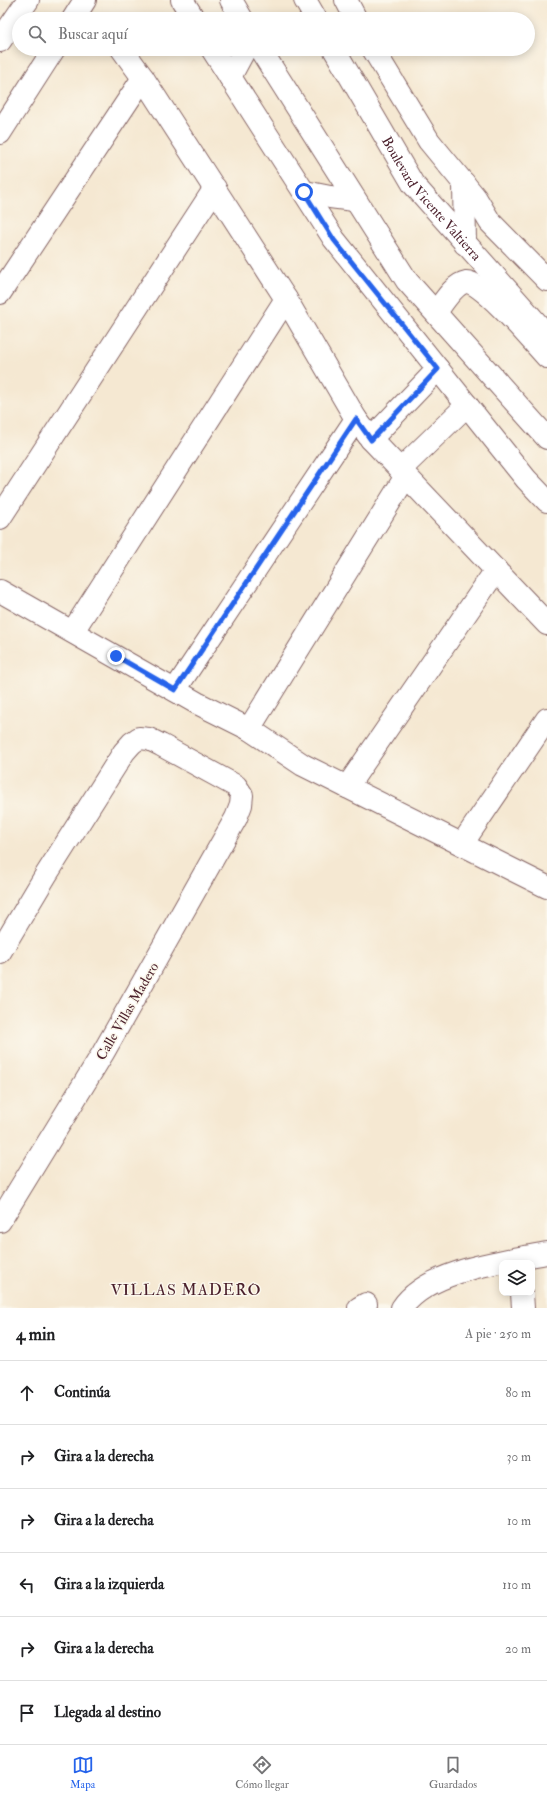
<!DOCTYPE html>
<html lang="es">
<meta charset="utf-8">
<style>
body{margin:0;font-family:"IM FELL Double Pica",serif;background:#f6f6f6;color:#202124}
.controls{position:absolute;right:12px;bottom:12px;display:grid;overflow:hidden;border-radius:8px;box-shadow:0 2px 10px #0003}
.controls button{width:36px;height:36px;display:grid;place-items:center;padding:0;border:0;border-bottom:1px solid #e0e0e0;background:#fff;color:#202124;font:20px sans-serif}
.stop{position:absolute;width:12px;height:12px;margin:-9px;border:3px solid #2563eb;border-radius:50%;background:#fff}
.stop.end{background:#2563eb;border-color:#fff;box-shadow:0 1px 4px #0008}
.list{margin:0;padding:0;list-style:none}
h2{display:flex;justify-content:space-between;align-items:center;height:52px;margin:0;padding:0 16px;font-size:17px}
h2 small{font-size:13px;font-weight:400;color:#757577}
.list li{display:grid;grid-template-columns:26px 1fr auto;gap:12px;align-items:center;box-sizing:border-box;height:64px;padding:0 16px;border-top:1px solid #e0e0e0}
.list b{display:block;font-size:15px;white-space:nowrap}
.list em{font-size:13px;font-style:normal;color:#757577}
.icon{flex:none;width:22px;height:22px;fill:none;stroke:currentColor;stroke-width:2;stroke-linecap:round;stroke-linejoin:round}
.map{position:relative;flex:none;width:547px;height:1308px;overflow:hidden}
.search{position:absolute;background:#fff;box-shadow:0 2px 10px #0003;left:12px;right:12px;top:12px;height:44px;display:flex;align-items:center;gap:10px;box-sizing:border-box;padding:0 14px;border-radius:22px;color:#757577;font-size:15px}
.sheet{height:436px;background:#fff}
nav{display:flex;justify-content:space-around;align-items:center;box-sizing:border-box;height:56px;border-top:1px solid #e0e0e0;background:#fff;font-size:11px;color:#757577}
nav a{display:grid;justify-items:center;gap:2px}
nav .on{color:#2563eb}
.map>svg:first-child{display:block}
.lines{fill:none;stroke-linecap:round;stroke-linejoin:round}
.minor-casing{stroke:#866565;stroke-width:24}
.minor{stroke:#fff;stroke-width:22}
.route{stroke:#2563eb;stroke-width:5}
.labels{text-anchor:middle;stroke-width:3;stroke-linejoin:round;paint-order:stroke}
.street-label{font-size:14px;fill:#4a1f2b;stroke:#fbf7ec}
.quarter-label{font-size:16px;letter-spacing:1px;fill:#4a1f2b;stroke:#fbf7ec}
</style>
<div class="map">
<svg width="547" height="1308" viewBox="0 0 547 1308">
<rect width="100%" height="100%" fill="#fbf7ec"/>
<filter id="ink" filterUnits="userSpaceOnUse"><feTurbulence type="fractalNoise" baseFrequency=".025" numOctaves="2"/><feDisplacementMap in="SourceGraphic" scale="8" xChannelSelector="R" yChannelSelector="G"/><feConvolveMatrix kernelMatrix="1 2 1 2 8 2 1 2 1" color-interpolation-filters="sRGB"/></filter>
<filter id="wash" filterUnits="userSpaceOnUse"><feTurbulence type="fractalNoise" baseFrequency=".012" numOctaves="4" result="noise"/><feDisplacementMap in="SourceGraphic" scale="16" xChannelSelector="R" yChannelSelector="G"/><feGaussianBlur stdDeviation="0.9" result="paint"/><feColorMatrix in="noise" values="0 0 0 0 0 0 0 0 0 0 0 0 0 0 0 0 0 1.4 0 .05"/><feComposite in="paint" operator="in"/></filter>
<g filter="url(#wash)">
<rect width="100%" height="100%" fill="#f5e8d2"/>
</g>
<g filter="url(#ink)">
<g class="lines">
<defs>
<g id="minor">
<polyline points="182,0 194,19"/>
<polyline points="231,0 242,19"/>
<polyline points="305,0 316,19"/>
<polyline points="346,0 356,19"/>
<polyline points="73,19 85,0"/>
<polyline points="0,41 28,0"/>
<polyline points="122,49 143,78 286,299 356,419"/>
<polyline points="212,49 334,239 526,479 547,501"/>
<polyline points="260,49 407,281 547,438"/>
<path id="s1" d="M334,49l79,135 134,151"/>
<polyline points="373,49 429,141 475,197 490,222 547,280"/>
<polyline points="230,77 245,49"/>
<polyline points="0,133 54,49"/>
<polyline points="464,183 465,244"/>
<polyline points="305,192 330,197 354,200"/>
<polyline points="0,293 143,78"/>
<path d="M436,312c7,-9 18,-28 30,-30 15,-2 69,62 81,75"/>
<polyline points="371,439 438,369"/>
<polyline points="400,470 467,405"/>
<polyline points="0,518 215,188"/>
<polyline points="0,591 197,703 249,729 303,765 547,887"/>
<polyline points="73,631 286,299"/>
<polyline points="175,690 356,419 371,439 547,624"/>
<polyline points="249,729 406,476"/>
<polyline points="347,787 496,570"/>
<polyline points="462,844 547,719"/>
<polyline points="0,952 46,875 124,752 132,743 139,738 149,739 161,745 236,786 242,795 241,805 236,818 103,1053 0,1221"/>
<polyline points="522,1293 523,1308"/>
<polyline points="359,1308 366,1304"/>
<path d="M402,1308c25,-38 103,-47 145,-55"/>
</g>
</defs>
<use href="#minor" class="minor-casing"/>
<use href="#minor" class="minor"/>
</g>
</g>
<g class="lines" filter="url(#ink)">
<polyline class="route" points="116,656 175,690 356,419 371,440 438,369 334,240 304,192"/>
</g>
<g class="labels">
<g class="street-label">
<text dy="5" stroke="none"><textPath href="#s1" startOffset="179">Boulevard Vicente Valtierra</textPath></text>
<text transform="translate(127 1011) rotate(-60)" y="5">Calle Villas Madero</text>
</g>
<g class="quarter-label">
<text x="186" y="1295">VILLAS MADERO</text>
</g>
</g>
</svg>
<div class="controls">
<button><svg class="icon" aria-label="layers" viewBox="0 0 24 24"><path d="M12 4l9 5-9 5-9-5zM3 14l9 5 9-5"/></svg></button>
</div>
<div class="stop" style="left:304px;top:192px"></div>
<div class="stop end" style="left:116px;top:656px"></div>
<div class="search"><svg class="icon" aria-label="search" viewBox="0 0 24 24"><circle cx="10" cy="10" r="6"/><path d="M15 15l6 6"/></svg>Buscar aquí</div>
</div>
<section class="sheet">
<h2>4 min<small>A pie · 250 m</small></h2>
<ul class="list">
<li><svg class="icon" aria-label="ahead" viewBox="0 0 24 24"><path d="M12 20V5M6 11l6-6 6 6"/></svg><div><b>Continúa</b></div><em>80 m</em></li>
<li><svg class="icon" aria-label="right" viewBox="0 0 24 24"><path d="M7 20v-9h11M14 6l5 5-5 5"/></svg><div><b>Gira a la derecha</b></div><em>30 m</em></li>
<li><svg class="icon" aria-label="right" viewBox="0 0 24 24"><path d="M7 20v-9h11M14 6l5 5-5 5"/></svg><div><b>Gira a la derecha</b></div><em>10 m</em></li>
<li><svg class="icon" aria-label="left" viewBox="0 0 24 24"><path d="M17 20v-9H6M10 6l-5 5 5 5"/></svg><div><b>Gira a la izquierda</b></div><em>110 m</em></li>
<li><svg class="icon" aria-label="right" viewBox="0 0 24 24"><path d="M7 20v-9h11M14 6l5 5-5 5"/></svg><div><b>Gira a la derecha</b></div><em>20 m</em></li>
<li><svg class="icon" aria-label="arrive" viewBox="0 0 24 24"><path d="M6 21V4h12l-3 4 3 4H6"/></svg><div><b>Llegada al destino</b></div></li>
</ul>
</section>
<nav>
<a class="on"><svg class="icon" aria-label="map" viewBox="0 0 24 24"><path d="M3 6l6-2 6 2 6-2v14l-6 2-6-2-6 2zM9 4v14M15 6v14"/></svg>Mapa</a>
<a><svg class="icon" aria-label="directions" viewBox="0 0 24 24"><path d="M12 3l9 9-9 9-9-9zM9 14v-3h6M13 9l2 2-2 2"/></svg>Cómo llegar</a>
<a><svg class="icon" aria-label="saved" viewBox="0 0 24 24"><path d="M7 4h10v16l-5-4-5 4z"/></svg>Guardados</a>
</nav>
